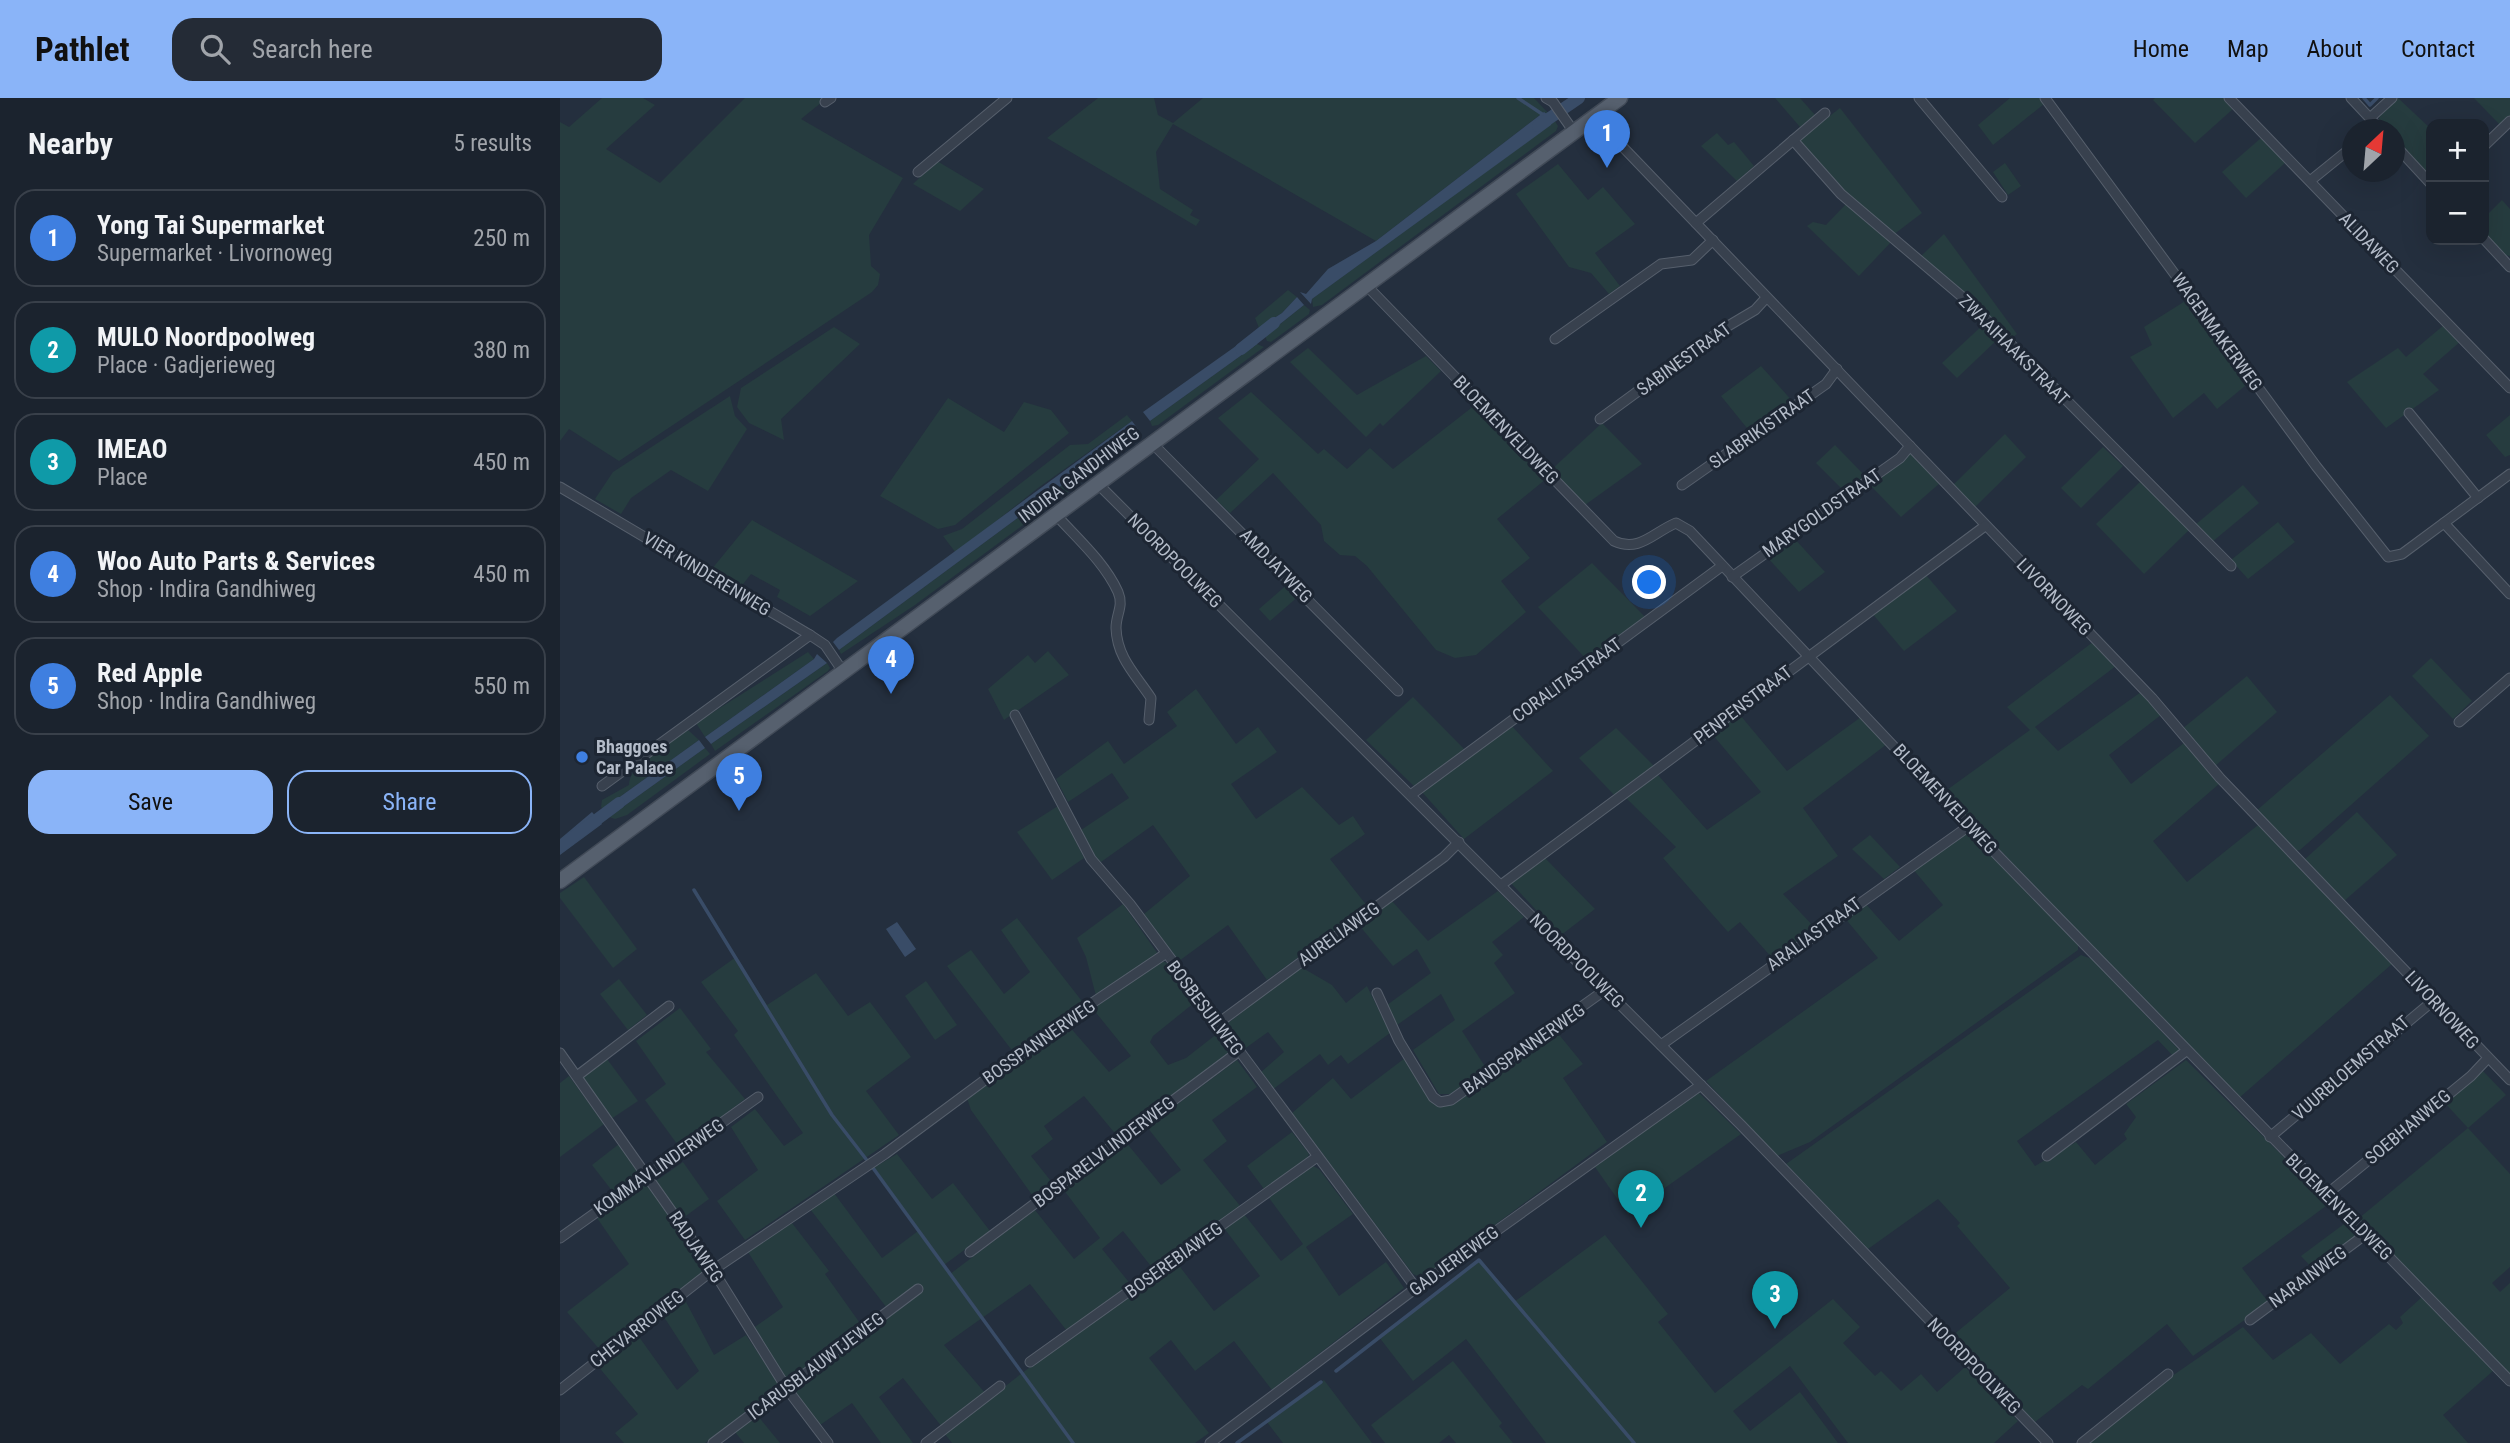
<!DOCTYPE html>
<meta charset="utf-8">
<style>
body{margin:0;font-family:"Roboto Condensed",sans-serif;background:#242b36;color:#f1f3f6}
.controls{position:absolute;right:21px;top:21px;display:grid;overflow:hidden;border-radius:14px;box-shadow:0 7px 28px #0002}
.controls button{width:63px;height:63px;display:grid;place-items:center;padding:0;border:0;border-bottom:2px solid #39404a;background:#1b232e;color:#f1f3f6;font:35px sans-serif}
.compass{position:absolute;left:1782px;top:21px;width:63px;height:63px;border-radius:50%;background:#1b232e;box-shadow:0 7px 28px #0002;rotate:26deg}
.you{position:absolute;left:1090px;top:485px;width:24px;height:24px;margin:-18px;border:5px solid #fff;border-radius:50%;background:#1a73e8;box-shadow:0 0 0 10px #1a73e833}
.badge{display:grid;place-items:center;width:46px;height:46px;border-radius:50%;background:#8ab4f8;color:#fff;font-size:23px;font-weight:700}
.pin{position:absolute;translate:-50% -58px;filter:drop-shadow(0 2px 4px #0008)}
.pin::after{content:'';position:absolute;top:37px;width:24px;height:21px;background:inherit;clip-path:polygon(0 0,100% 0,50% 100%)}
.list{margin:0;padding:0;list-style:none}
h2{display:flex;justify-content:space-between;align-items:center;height:91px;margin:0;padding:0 28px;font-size:30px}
h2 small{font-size:23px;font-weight:400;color:#a0a4aa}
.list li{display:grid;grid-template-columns:46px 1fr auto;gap:21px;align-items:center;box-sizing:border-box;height:98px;margin:0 14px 14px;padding:0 14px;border:2px solid #39404a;border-radius:21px}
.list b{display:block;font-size:26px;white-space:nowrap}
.list p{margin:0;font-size:23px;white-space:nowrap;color:#a0a4aa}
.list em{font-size:23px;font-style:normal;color:#a0a4aa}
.actions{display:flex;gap:14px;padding:21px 28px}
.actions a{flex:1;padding:16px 0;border:2px solid #8ab4f8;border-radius:21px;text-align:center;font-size:24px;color:#8ab4f8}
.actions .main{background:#8ab4f8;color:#111}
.icon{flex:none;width:38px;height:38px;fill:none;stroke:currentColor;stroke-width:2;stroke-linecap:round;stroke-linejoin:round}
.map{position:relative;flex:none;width:1950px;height:1345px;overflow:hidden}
header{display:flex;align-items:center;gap:42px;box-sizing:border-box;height:98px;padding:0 35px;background:#8ab4f8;color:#111}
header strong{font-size:33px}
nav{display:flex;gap:38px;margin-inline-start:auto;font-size:24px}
.search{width:490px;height:63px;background:#242b36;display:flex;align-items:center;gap:18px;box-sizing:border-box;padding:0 24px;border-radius:21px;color:#a0a4aa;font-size:26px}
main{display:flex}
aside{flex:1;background:#1b232e}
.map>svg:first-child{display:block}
.green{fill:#263c3f}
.water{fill:#394c67}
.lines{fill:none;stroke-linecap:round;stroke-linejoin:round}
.stream{stroke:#394c67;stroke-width:3.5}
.canal{stroke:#394c67;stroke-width:12}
.minor-casing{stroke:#565f6c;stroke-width:11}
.primary-casing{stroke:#414a57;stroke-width:17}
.minor{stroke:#38414e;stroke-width:9}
.primary{stroke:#56606e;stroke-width:14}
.shop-dot{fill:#3f7fe0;stroke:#1d2633;stroke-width:2.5}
.labels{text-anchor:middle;stroke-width:6;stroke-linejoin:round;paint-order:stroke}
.street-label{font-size:18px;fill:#b4bcc9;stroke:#1d2633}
.poi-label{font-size:18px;font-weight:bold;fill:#b4bcc9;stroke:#1d2633;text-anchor:start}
</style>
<header>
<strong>Pathlet</strong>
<div class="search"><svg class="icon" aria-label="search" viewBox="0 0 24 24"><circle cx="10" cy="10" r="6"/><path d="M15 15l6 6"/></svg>Search here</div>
<nav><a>Home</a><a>Map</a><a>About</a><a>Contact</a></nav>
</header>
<main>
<aside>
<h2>Nearby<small>5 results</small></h2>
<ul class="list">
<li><span class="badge" style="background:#3f7fe0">1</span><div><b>Yong Tai Supermarket</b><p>Supermarket · Livornoweg</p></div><em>250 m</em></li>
<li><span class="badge" style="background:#0f9aa8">2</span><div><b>MULO Noordpoolweg</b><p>Place · Gadjerieweg</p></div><em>380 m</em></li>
<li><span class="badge" style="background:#0f9aa8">3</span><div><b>IMEAO</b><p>Place</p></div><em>450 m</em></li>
<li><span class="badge" style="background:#3f7fe0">4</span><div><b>Woo Auto Parts &amp; Services</b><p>Shop · Indira Gandhiweg</p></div><em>450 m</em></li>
<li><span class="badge" style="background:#3f7fe0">5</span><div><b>Red Apple</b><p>Shop · Indira Gandhiweg</p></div><em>550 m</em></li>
</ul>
<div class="actions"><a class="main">Save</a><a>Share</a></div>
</aside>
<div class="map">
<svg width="1950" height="1345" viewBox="0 0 1950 1345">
<rect width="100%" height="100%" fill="#242f3e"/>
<g class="green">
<polygon points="42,0 83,0 95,7 46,51 100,85 185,0 267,0 241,21 343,80 309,137 311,168 320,176 318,187 312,194 59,363 9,331 0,343 0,24 9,29"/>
<polygon points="538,0 594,0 598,17 613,25 643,0 974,0 989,16 984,14 816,143 613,26 596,54 600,91 633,112 630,117 640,122 636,128 487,40"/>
<polygon points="1215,0 1240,0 1255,17 1240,29"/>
<polygon points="1450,0 1480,0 1484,6 1433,47 1418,27"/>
<polygon points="1595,0 1664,0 1674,10 1635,45 1593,2"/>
<polygon points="1838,0 1871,31 1871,81 1835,41 1834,32 1825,31 1818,23 1821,16"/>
<polygon points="1914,0 1950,0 1950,19 1941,28"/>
<polygon points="1280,10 1362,115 1333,137 1282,90 1239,42"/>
<polygon points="993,20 998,28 996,33 762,207 753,209 752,201 990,27"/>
<polygon points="1157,35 1168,47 1174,44 1194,68 1177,83 1141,48"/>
<polygon points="1701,40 1725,65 1686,100 1662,74"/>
<polygon points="377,63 424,91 400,113 353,86"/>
<polygon points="1445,65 1461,88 1448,97 1433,74"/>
<polygon points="998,66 1028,102 1043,89 1075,126 1035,155 1060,188 1049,196 1031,175 1009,169 956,96"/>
<polygon points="1942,102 1950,111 1950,158 1945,157 1924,136 1924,120"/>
<polygon points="1287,105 1331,144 1299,178 1247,128 1253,124 1266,127"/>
<polygon points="1384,136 1457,236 1450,241 1361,158"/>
<polygon points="728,192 737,199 722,215 699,230 695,220"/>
<polygon points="1630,200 1691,283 1657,311 1644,295 1613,320 1570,259 1592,247 1584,229"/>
<polygon points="744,207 750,212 749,216 711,244 707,243 705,238"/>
<polygon points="1425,225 1439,240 1397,280 1382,265"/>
<polygon points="1884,227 1901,243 1863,276 1879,292 1826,330 1787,284 1838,250 1846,259"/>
<polygon points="274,229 300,246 221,321 224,342 189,325 177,309 181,290"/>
<polygon points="697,246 704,249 598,327 592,328 590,323"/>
<polygon points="748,250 797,297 866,258 881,273 823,328 820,325 806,339 730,264"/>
<polygon points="1201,268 1234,305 1191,335 1161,298"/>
<polygon points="691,294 758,356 764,351 787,371 810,350 833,371 915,307 986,381 937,421 970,460 941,483 966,514 916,557 895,560 876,552 807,468 795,458 780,457 764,443 761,427 713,375 670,415 656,402 699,361 658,320"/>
<polygon points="170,298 175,318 187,331 148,393 111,372 71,400 61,416 35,401 53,374"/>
<polygon points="388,300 444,334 464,304 491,312 509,335 395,427 378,431 320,398"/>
<polygon points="567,317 572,323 478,390 396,455 383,438 402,431 510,347 528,346"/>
<polygon points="1950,317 1950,357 1945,359 1926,337"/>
<polygon points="1042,325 1082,366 1025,407 991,372"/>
<polygon points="578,331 582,339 355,507 281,556 279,552"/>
<polygon points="1445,336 1466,359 1415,409 1393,387"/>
<polygon points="1275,347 1307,380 1285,394 1256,365"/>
<polygon points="1543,349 1563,368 1521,410 1501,390"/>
<polygon points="1350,355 1380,385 1341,419 1309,386"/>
<polygon points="1580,384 1629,432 1584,476 1536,426"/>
<polygon points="1683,387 1699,405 1652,444 1635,427"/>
<polygon points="192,422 298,483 250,518 217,499 220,492 191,476 180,490 151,472"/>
<polygon points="1718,424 1735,444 1688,481 1671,462"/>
<polygon points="1233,439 1265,474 1239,494 1206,458"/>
<polygon points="1032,465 1086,520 1028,563 978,509"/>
<polygon points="1365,476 1397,513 1344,553 1311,514"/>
<polygon points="729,485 740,497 710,523 699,511"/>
<polygon points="1533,544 1556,568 1475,629 1498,653 1581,594 1601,617 1549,657 1571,686 1624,645 1659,686 1593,743 1627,784 1698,727 1832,866 1679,1000 1384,694 1470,632 1447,609"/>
<polygon points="488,553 509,577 444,622 428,591 468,557 475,565"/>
<polygon points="248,554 254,561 145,639 136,625"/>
<polygon points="1871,560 1912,603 1893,621 1852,578"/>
<polygon points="267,565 270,570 268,573 155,653 151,646"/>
<polygon points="1687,578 1717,614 1655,668 1622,631"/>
<polygon points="636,591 676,646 698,629 717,654 671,686 696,721 742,689 779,727 793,718 805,736 770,761 808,809 707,882 668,827 619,863 584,816 630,778 593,727 541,764 532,756 521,732 569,700 552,675 508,704 496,681 548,643 564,666 617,628 607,614"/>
<polygon points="1830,597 1869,638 1740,752 1734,753 1696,713"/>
<polygon points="853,599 906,653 855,689 806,642"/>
<polygon points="1180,617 1227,673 1301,619 1327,646 1243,710 1278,758 1223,796 1257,832 1214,862 1180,824 1168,834 1103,760 1116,749 1066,700 1098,677 1147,732 1201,694 1152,636"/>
<polygon points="951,627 993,673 904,741 862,694"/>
<polygon points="1056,630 1096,670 1056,699 1019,660"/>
<path d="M128,632l11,10 -96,69 -2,-2 1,-7 27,-15c0,-22 42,-44 59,-55z"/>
<polygon points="145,650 150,656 67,717 55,721 49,719"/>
<polygon points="498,708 524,760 492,782 457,734"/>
<polygon points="1797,714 1837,757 1784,803 1744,762"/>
<polygon points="1407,735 1416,741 1518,846 1518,852 1250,1044 1217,1058 1146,983 1318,860 1284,819 1304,804 1339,843 1383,807 1352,770"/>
<polygon points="1310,737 1340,769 1324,781 1292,751"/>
<polygon points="984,759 1035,811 1000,838 951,785"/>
<polygon points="24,779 77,851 53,870 0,800 0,795"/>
<polygon points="938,793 964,819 932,844 943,857 934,865 955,895 902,933 926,970 891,996 879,996 853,952 895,922 881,896 837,927 827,907 871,875 857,851 833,868 799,827 831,802 868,843"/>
<polygon points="563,806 598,856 536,898 526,859 517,840"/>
<polygon points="457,820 525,907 495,924 454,955 387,868 411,852 444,896 470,874 441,832"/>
<polygon points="1521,857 1532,861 1621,954 1614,959 1598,942 1457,1043 1475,1068 1516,1044 1535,1067 1567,1041 1564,1036 1576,1019 1566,1006 1626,962 1770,1105 1682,1170 1709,1205 1633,1258 1607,1226 1528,1291 1522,1287 1475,1324 1392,1238 1450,1190 1397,1128 1400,1125 1378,1101 1308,1151 1226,1066"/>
<polygon points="176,859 207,907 256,875 288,918 310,904 351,959 306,993 339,1037 185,1142 157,1103 198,1072 171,1029 195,1011 224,1048 243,1035 174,937 178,933 141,884"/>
<polygon points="602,863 607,865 634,905 593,938 590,944 608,967 626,960 658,935 672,953 558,1039 524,998 484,1028 493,1041 471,1058 494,1087 475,1101 411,1012 407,1000 508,927 549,974 571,958 533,911"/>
<polygon points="741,869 772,887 786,905 807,888 830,935 788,966 781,957 768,967 760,956 712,992 700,975 724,954 708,934 683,952 668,925"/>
<polygon points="59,881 87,917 68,932 40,896"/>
<polygon points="366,883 397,927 375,942 345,898"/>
<polygon points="120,910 151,951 146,954 185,1001 120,1050 85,1002 106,986 76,943"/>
<polygon points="996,933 1023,966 1003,980 1047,1044 871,1174 858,1178 853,1176 732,1015 773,980 791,1001 845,960 875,1007 892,1007"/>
<polygon points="47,961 78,1003 51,1021 22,979"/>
<polygon points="677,962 697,989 652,1022 667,1043 643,1062 681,1109 594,1172 563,1133 542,1151 572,1188 507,1233 470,1186 384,1247 426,1296 382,1329 343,1280 319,1299 353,1345 321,1345 292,1305 260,1327 232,1290 364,1192 359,1186 327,1210 250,1111 274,1095 322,1160 358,1133 313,1070 337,1056 372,1101 393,1085 430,1133 384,1167 390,1176 475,1112 514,1161 540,1140 503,1091 565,1043 601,1087 621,1072 587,1029"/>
<polygon points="1922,972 1946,997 1908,1030 1950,1076 1950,1169 1932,1185 1940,1194 1950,1185 1950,1277 1798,1121 1908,1030 1884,1004"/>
<polygon points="9,978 44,1026 0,1059 0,985"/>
<polygon points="1138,994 1181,1036 1068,1116 1035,1069"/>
<polygon points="732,1034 749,1056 747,1061 704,1091 687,1068"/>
<polygon points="59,1046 80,1076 53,1094 32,1067"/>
<polygon points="123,1064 149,1101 123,1120 96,1083"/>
<polygon points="753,1068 759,1071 793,1116 746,1149 779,1198 826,1164 844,1190 712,1292 674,1243 635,1273 611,1242 589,1260 649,1335 635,1345 392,1345 385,1336 462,1275 617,1165 654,1213 700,1178 664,1130 684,1116 721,1163 743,1146 709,1100"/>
<polygon points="85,1083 147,1172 41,1253 7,1214 69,1166 37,1120"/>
<polygon points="1788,1123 1801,1137 1755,1173 1741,1158"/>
<polygon points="232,1125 269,1173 265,1176 302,1228 227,1284 192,1231 223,1209 188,1154"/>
<polygon points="1045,1137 1108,1216 1098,1224 1155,1295 1273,1201 1300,1229 1283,1245 1315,1278 1321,1273 1341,1293 1361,1276 1377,1294 1405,1269 1458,1323 1434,1345 1288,1345 1230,1268 1173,1313 1190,1333 1240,1294 1278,1345 986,1345 906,1241 853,1283 819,1239 919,1162 954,1204"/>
<polygon points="1862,1199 1933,1273 1883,1317 1908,1345 1527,1345 1586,1296 1683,1229 1713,1262 1751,1235 1780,1266 1829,1226 1836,1232 1843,1225 1840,1219"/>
<polygon points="125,1202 154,1257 186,1237 221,1289 145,1345 64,1345 55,1335 78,1316 37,1267 77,1236 117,1292 139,1273 104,1219"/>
<polygon points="893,1263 942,1325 939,1328 953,1345 896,1345 889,1337 879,1345 825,1345 811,1327"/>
<polygon points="764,1282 812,1345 723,1345 707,1324"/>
<polygon points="197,1317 220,1345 184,1345 175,1334"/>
</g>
<g class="water">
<polygon points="984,14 993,20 991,27 752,201 751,206 740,194 746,196 768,171 816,143"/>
<polygon points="737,199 744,207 705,238 699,230 722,215"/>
<polygon points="690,238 697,246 590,323 583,314"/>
<polygon points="572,323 578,331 279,552 273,544 277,540"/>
<polygon points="257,556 267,565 151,646 145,639 254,561"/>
<polygon points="139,642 145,650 49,719 43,711"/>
<polygon points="32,714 42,726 0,757 0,741"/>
<polygon points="337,824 356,851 345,859 326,831"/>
</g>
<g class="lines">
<g class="stream">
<polyline points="958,0 985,18"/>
<polyline points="1804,0 1810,7 1817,0"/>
<polyline points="134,792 272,1017 306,1061"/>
<polyline points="313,1070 513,1345"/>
<polyline points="776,1273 919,1162 1074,1345"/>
<polyline points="677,1345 761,1284"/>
</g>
<g class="canal">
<polyline points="978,28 1019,0"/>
<polyline points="681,251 714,225"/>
<polyline points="0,749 59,705"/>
</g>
<defs>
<g id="minor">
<polyline points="986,0 993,4 1014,34"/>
<polyline points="1359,0 1442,99"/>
<polyline points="1485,0 1756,368 1828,459 1842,456 1950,376"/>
<polyline points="1669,0 1950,290"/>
<polyline points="1791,0 1821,32"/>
<polyline points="265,4 271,0"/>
<polyline points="1034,19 1592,600 1660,680 1950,982"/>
<polyline points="1810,20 1832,0"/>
<polyline points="1233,42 1281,96 1413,208 1671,468"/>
<polyline points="1834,46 1871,86"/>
<polyline points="1924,48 1950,23"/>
<polyline points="358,74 447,0"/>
<polyline points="1750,83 1792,49"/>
<polyline points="1136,125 1265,15"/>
<polyline points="1924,141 1950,169"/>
<path d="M806,187l248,256c25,12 40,-9 62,-18l14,8 279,295 541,555"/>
<polyline points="995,241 1101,166 1132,162 1153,142"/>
<polyline points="1849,315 1918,400"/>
<polyline points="1040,321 1163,231 1195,212 1206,200"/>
<polyline points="592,345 838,593"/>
<polyline points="539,387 1181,1027 1488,1345"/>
<polyline points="1122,387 1266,286 1277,271"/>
<polyline points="0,389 250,537 265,547 284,575"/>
<path d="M497,418c21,23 48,47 61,76 6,14 -2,22 -2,36 1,30 20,47 35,70l-2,22"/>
<polyline points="1884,425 1950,496"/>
<polyline points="1172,479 1340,360 1350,348"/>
<polyline points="455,617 531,761 570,806 856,1190"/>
<polyline points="1899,624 1950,580"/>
<polyline points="42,688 250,537"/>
<polyline points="852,696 1162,468"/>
<polyline points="941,787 1425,428"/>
<polyline points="817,895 839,943 873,999 880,1004 891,1002 1045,892"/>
<polyline points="657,926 884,759 899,744"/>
<polyline points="1101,947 1409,728"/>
<polyline points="0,955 153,1172 227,1291 268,1345"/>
<polyline points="17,978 109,908"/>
<polyline points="1710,1039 1874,902"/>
<polyline points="1487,1058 1626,953"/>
<polyline points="1767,1096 1911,978 1928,960"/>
<polyline points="0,1140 198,999"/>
<polyline points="410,1154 678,954"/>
<polyline points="1690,1222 1806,1136"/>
<polyline points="470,1264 757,1059"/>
<polyline points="0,1292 153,1172 325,1056 495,930 605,856"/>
<polyline points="153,1345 358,1191"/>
<polyline points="366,1345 440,1288"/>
<polyline points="650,1345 856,1190 1141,987"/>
<polyline points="1522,1345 1608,1276"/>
</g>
<polyline id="primary" points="0,783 1060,0"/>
</defs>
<use href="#minor" class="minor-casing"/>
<use href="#primary" class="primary-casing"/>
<use href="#minor" class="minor"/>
<use href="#primary" class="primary"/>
</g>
<circle class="shop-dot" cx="22" cy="659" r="7"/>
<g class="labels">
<g class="street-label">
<text transform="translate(1809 145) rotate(46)" y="6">ALIDAWEG</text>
<text transform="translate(1657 234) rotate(54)" y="6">WAGENMAKERWEG</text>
<text transform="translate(1454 252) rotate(45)" y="6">ZWAAIHAAKSTRAAT</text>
<text transform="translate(1124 261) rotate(-36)" y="6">SABINESTRAAT</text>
<text transform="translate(1202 331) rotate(-35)" y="6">SLABRIKISTRAAT</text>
<text transform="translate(946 332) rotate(46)" y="6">BLOEMENVELDWEG</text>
<text transform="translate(519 377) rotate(-37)" y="6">INDIRA GANDHIWEG</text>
<text transform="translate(1262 415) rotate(-35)" y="6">MARYGOLDSTRAAT</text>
<text transform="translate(615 463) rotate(45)" y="6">NOORDPOOLWEG</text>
<text transform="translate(716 468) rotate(46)" y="6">AMDJATWEG</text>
<text transform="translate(147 476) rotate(31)" y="6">VIER KINDERENWEG</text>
<text transform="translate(1494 499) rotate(46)" y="6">LIVORNOWEG</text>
<text transform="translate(1007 582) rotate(-36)" y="6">CORALITASTRAAT</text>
<text transform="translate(1183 607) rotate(-37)" y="6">PENPENSTRAAT</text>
<text transform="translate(1385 701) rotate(47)" y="6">BLOEMENVELDWEG</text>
<text transform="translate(779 836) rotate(-36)" y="6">AURELIAWEG</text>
<text transform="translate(1254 836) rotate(-36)" y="6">ARALIASTRAAT</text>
<text transform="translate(1017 863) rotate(45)" y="6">NOORDPOOLWEG</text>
<text transform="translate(645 910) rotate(53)" y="6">BOSBESUILWEG</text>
<text transform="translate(1882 912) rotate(47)" y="6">LIVORNOWEG</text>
<text transform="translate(479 944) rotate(-35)" y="6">BOSSPANNERWEG</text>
<text transform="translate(964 951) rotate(-35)" y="6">BANDSPANNERWEG</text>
<text transform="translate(1791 970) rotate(-41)" y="6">VUURBLOEMSTRAAT</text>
<text transform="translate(1848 1029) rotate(-40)" y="6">SOEBHANWEG</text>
<text transform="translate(544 1054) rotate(-37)" y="6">BOSPARELVLINDERWEG</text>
<text transform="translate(99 1069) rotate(-35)" y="6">KOMMAVLINDERWEG</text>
<text transform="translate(1779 1109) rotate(45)" y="6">BLOEMENVELDWEG</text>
<text transform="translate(136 1149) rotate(56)" y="6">RADJAWEG</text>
<text transform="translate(614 1162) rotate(-36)" y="6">BOSEREBIAWEG</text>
<text transform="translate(894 1163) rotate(-36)" y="6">GADJERIEWEG</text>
<text transform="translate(1748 1179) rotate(-36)" y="6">NARAINWEG</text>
<text transform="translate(77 1231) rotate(-38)" y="6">CHEVARROWEG</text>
<text transform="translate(256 1268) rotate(-37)" y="6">ICARUSBLAUWTJEWEG</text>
<text transform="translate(1414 1268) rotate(46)" y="6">NOORDPOOLWEG</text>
</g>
<g class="poi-label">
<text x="36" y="655">Bhaggoes<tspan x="36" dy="21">Car Palace</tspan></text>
</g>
</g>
</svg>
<div class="controls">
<button>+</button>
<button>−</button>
</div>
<svg class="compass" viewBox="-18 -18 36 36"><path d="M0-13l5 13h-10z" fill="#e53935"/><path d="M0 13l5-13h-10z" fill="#a0a4aa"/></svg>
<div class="you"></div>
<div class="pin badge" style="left:1047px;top:70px;background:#3f7fe0">1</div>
<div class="pin badge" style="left:1081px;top:1130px;background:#0f9aa8">2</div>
<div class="pin badge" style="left:1215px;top:1231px;background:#0f9aa8">3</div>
<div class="pin badge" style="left:331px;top:596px;background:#3f7fe0">4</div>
<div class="pin badge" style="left:179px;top:713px;background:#3f7fe0">5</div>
</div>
</main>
